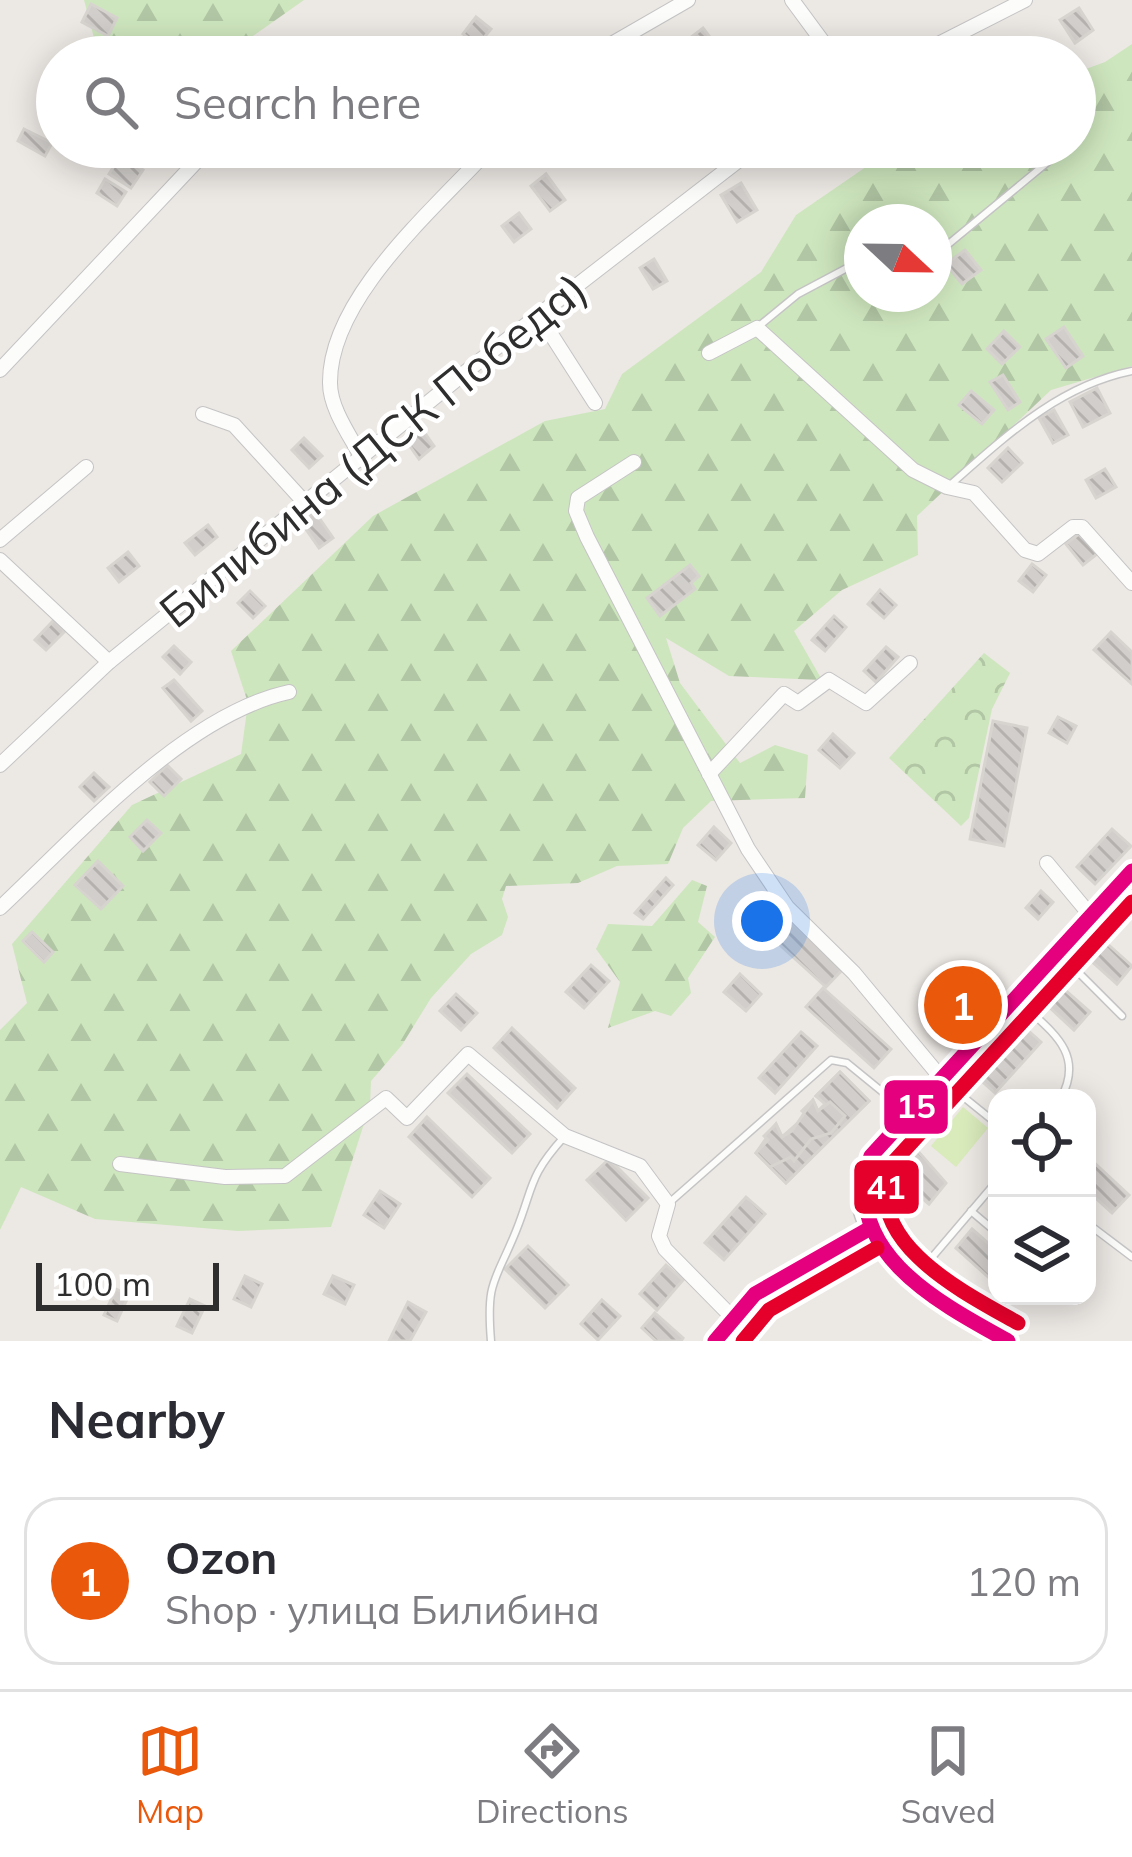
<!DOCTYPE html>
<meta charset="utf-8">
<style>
body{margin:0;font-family:Mulish,sans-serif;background:#f2f2f3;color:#2b2b33}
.controls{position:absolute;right:36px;bottom:36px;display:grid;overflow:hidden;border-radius:24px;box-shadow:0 6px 30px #0003}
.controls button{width:108px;height:108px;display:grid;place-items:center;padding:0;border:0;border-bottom:3px solid #e1e1e2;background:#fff;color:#2b2b33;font:60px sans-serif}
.compass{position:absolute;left:844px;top:204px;width:108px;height:108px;border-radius:50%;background:#fff;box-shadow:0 6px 30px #0003;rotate:112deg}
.scale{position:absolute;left:36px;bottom:30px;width:183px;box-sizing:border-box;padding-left:12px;border:6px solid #2e2e2e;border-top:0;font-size:33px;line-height:42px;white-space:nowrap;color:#2e2e2e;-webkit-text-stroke:9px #fff;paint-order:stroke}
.you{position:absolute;left:762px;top:921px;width:42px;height:42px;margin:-30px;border:9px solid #fff;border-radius:50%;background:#1a73e8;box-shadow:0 0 0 18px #1a73e833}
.badge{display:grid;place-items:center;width:78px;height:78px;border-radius:50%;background:#ea580c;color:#fff;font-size:39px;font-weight:700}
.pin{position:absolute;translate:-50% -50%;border:6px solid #fff;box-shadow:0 3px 12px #0006}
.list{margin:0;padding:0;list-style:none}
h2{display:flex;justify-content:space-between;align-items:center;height:156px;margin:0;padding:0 48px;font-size:51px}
h2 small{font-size:39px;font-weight:400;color:#7c7c81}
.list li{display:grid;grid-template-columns:78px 1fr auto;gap:36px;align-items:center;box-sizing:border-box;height:168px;margin:0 24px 24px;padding:0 24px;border:3px solid #e1e1e2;border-radius:36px}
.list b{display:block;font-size:45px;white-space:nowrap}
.list p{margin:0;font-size:39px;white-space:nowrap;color:#7c7c81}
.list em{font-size:39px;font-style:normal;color:#7c7c81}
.icon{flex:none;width:66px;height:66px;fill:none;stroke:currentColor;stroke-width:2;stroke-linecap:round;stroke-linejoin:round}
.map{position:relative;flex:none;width:1132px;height:1341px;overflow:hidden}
.search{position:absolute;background:#fff;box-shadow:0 6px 30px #0003;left:36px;right:36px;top:36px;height:132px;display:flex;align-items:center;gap:30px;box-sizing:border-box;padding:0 42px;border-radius:66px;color:#7c7c81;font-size:45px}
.sheet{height:348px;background:#fff}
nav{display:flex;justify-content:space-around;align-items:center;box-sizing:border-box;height:168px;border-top:3px solid #e1e1e2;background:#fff;font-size:33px;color:#7c7c81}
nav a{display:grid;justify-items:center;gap:6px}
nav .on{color:#ea580c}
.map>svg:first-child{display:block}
.forest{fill:url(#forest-firs);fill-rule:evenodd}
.park{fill:url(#park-crowns)}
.pitch{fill:#d9eabb}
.building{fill:url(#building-back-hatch);stroke:#d7d4d0;stroke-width:3}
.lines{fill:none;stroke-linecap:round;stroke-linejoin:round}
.service-casing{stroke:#c5c4c5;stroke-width:9}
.minor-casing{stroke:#c5c4c5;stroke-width:16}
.secondary-casing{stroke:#c5c4c5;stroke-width:21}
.service{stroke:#fcfcfb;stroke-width:6}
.minor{stroke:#fcfcfb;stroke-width:14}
.secondary{stroke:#fcfcfb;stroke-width:18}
.bus-1-casing{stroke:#fff;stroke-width:24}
.bus-2-casing{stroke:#fff;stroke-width:24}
.bus-1{stroke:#e5007d;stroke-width:15}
.bus-2{stroke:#e4002b;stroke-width:15}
.labels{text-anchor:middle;stroke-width:9;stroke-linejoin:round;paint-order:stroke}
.street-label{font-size:45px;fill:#2e2e2e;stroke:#fff}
.line-badge{stroke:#fff;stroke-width:4.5}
.badge-label{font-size:33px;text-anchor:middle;font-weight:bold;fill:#fff}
</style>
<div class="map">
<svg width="1132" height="1341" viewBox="0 0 1132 1341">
<defs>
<pattern id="forest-firs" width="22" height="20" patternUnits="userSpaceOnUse" patternTransform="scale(3)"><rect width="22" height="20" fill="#cee6be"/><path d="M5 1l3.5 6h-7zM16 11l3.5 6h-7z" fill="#b1c6a4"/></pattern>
<pattern id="park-crowns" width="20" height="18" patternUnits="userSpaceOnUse" patternTransform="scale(3)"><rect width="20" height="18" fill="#cee6be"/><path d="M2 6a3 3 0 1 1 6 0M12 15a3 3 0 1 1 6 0" fill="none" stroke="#b1c6a4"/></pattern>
<pattern id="building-back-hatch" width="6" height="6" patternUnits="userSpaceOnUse" patternTransform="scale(3)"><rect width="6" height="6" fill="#d1cecb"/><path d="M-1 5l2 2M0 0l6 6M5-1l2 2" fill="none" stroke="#b4b1af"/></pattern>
</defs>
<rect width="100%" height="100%" fill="#ece8e4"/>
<g class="forest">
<polygon points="84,0 304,0 223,57 99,57"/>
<path d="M1132,44v322l-81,24 -134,126 1,39 -76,35 -48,41 28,49 -93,-4 -63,-38 14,45 60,80 35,-18 33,10 -3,43 -94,3 -28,27 -15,36 -51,2 -39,17 -72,3 -4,13 6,18 -6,18 -31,19 -40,44 -29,47 -31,36 -1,24 -39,122 -93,4 -143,-12 -74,-32 -21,43v-200l27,-27 -15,-59 120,-139 109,-51 7,-51 -17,-52 142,-135 172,-95 60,-12 17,-35 139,-102 35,-57 99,-68h180v-74l30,-11zM862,222h72v72h-72z"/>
<polygon points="692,880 707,886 698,922 715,937 688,978 691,993 671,1016 655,1011 608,1028 620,982 596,949 608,924 652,926"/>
</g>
<polygon class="park" points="984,653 1010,673 992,709 969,818 961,826 889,758"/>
<polygon class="pitch" points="963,1107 988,1128 956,1167 931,1146"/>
<g class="building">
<polygon points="91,4 117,18 108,36 82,22"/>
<polygon points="1079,8 1093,30 1075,43 1060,20"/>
<polygon points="476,17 491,29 478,45 463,34"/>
<polygon points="703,28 715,44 697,57 686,41"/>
<polygon points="24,129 52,143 45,156 18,141"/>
<polygon points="121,155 143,170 131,188 109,174"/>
<polygon points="546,174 565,200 550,211 531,186"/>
<polygon points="105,179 126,192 117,206 97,193"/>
<polygon points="741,183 757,210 737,222 721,195"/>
<polygon points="519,213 531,229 514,242 502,226"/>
<polygon points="965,250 981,270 962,284 946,264"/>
<polygon points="654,259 667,281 653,289 640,268"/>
<polygon points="1064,327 1083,356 1066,368 1046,339"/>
<polygon points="1004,331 1020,347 1002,364 987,349"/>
<polygon points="1003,375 1020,402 1008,410 990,382"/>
<polygon points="1097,388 1110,413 1083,427 1070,402"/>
<polygon points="971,391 994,410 982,424 959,405"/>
<polygon points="1054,410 1068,435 1053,443 1039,418"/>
<polygon points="422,429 434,446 419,459 407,442"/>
<polygon points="304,438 322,456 309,468 292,450"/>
<polygon points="1008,448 1022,463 1002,482 988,468"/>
<polygon points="1105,469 1116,487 1096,498 1086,480"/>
<polygon points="315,512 333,538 319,548 301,522"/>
<polygon points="208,525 217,537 195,555 185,543"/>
<polygon points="1080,533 1097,554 1083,565 1066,544"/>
<polygon points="128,552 139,566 119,582 108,568"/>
<polygon points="1032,564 1046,575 1033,592 1019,581"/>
<polygon points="690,565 699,576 691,583 695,589 660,616 647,598"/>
<polygon points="880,590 896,605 884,618 868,604"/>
<polygon points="250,591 265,606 253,618 238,603"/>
<polygon points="834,616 846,627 825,651 812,640"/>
<polygon points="54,620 65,631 46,650 35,640"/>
<polygon points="1111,632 1132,652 1132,684 1094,650"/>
<polygon points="174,646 191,662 180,674 163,657"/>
<polygon points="886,647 898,657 876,682 864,671"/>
<polygon points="174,680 202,711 191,721 163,688"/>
<polygon points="1058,717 1076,726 1067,743 1049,733"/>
<polygon points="993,721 1027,728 1004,846 970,839"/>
<polygon points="833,734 854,753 840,768 819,750"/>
<polygon points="167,765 181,779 164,796 150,782"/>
<polygon points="94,773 109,787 94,801 80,787"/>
<polygon points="147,820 161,833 143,851 130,837"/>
<polygon points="714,827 731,843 716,860 698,845"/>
<polygon points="1112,829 1131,846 1095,884 1077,867"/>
<polygon points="98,861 123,886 101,909 75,885"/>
<polygon points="666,878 673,885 643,919 635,913"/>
<polygon points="1041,891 1053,902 1038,919 1026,908"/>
<polygon points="775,907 843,969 826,987 759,926"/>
<polygon points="1092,930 1132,966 1117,984 1077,948"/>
<polygon points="32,932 53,952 44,962 23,941"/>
<polygon points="591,965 609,981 584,1008 566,992"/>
<polygon points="950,970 977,994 949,1024 929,1005 947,985 941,979"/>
<polygon points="740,974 761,994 746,1011 724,992"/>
<polygon points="1049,976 1090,1012 1074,1030 1034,993"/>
<polygon points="823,988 891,1049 874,1068 806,1007"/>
<polygon points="456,994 477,1013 461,1030 440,1011"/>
<polygon points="1023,1026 1041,1042 995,1093 977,1077"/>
<polygon points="512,1028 575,1088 557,1108 494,1048"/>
<polygon points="801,1032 817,1046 775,1093 759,1078"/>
<polygon points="840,1072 869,1101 786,1183 770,1167 791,1157 794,1161 811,1139 831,1133 845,1116 816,1096"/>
<polygon points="840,1072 869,1101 786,1183 756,1153 776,1124 782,1137 807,1115 802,1111 813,1100 818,1111 825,1104 816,1096"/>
<polygon points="467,1074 530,1134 512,1153 448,1093"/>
<polygon points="813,1100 818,1111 830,1102 845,1116 831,1133 811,1139 794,1161 791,1157 770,1167 756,1153 768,1140 764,1136 776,1124 782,1137 792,1131"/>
<polygon points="427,1117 490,1178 472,1197 409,1137"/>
<polygon points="916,1149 946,1183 929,1204 895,1175"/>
<polygon points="1087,1156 1129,1195 1112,1213 1087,1190"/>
<polygon points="609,1159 648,1198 626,1220 587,1180"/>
<polygon points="380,1191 400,1204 384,1228 364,1215"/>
<polygon points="746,1197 765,1214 724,1260 705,1243"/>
<polygon points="972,1229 997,1251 997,1285 956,1248"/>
<polygon points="528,1246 568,1285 545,1308 505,1269"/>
<polygon points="666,1265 683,1280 657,1310 640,1294"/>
<polygon points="245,1276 262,1284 251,1307 234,1299"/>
<polygon points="333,1276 354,1285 345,1304 324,1294"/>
<polygon points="116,1289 129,1295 117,1321 104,1315"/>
<polygon points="190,1299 205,1306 192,1333 177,1326"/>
<polygon points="602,1300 620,1316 598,1340 581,1324"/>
<polygon points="408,1302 426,1312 410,1341 389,1341"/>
<polygon points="655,1313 683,1338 681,1341 656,1341 642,1328"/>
</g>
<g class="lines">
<defs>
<g id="service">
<polyline points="934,256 1049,161"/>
<polyline points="759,326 798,294 862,260"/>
<path d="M950,485c55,-48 108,-99 182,-114"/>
<polyline points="1060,954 1122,1016"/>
<path d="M1020,1002c32,30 65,51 41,96"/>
<polyline points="945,1082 997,1124"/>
<polyline points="669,1203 831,1060 847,1063 907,1112"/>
<polyline points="971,1211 997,1233"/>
<polyline points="1087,1223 1132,1257"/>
<polyline points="917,1275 997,1181"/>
<path d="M491,1341c-5,-61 4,-58 25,-110 18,-45 12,-54 48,-94"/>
</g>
<g id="minor">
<polyline points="792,0 834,57"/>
<polyline points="293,57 296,54"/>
<polyline points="589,57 688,0"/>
<polyline points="913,57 1025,0"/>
<polyline points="540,317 595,403"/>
<polyline points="709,353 757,328 913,470 947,487 974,493 1025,550 1038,554 1073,527 1082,527 1132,583"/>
<polyline points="0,370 210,147"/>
<polyline points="203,414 234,425 307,505"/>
<path d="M363,460c-12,-23 -33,-51 -33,-77 -1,-86 107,-176 161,-236"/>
<polyline points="634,462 578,498 576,511 587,537 748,849 787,907 854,973 942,1079"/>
<polyline points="0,540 86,467"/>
<polyline points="0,560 109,662"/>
<polyline points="0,765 109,662 478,362 756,147"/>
<polyline points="709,774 784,694 798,703 829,680 866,703 910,663"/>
<polyline points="1047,863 1091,916"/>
<path d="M0,908c78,-73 184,-193 289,-216"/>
<polyline points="120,1164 225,1177 285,1176 386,1098 407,1118 468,1054 565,1136 640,1166 668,1204 659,1236 665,1249 731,1316"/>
<polyline points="715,1341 755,1294 867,1230"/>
</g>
<path id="secondary" d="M1008,1341c-61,-33 -184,-104 -137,-185l261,-285"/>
</defs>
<use href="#service" class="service-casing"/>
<use href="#minor" class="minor-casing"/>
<use href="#secondary" class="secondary-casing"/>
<use href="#service" class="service"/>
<use href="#minor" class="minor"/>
<use href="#secondary" class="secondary"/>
<defs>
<g id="bus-1">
<polyline points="715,1341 755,1294 867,1230"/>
<path d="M1008,1341c-71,-39 -169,-91 -137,-185l261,-285"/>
</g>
<g id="bus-2">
<path d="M1018,1323c-55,-31 -154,-80 -129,-156l243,-265"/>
<polyline points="743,1341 769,1310 877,1248"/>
</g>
</defs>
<use href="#bus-1" class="bus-1-casing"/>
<use href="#bus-2" class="bus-2-casing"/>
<use href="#bus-1" class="bus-1"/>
<use href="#bus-2" class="bus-2"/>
</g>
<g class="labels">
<g class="street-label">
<text transform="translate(373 450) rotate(-39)" y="16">Билибина (ДСК Победа)</text>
</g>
</g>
<g class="line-badge">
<rect x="882" y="1078" width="68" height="58" rx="12" fill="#e5007d"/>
<rect x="852" y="1158" width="69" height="58" rx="12" fill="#e4002b"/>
</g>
<g class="badge-label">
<text x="916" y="1118">15</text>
<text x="886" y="1199">41</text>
</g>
</svg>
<div class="controls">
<button><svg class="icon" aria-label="locate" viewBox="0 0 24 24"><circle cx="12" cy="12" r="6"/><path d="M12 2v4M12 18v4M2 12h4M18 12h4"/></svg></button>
<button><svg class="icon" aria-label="layers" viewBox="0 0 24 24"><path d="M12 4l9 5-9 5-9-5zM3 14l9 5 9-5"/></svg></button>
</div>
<svg class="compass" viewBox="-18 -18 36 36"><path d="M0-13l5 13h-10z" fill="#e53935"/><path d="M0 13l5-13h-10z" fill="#7c7c81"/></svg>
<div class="scale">100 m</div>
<div class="you"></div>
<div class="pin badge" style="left:963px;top:1005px">1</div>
<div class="search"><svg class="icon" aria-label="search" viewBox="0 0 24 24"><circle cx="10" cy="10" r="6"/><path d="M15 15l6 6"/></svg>Search here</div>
</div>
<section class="sheet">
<h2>Nearby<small></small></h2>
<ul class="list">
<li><span class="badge">1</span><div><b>Ozon</b><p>Shop · улица Билибина</p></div><em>120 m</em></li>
</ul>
</section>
<nav>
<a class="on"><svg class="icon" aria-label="map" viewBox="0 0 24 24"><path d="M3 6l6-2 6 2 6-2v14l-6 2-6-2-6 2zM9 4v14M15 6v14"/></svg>Map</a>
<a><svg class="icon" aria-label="directions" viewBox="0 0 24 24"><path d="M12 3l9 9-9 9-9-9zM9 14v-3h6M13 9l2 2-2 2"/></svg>Directions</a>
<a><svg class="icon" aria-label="saved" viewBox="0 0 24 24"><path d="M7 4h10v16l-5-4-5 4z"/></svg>Saved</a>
</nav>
